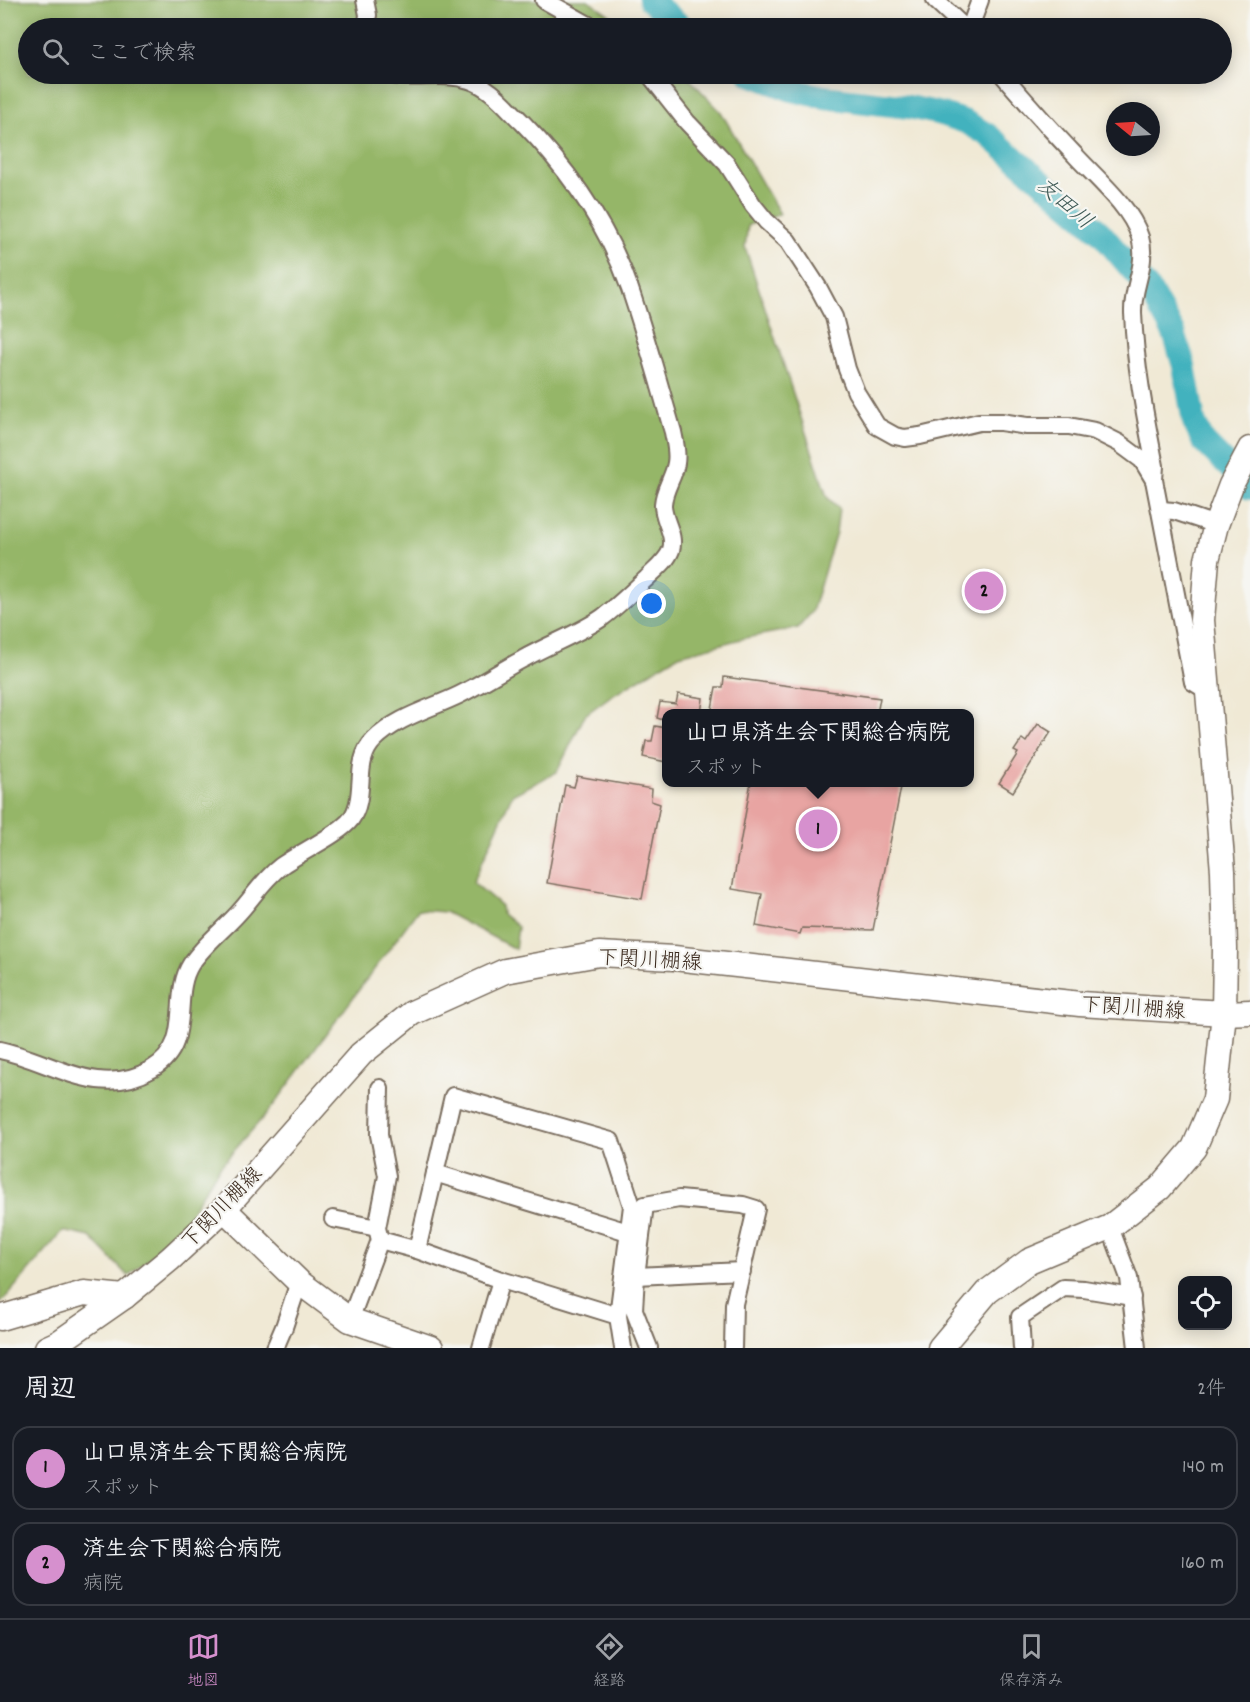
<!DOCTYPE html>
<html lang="ja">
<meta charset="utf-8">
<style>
body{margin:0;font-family:Dekko,"Klee One",sans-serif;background:#20242c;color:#f1f3f6}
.controls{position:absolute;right:18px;bottom:18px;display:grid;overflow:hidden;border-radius:12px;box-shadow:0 3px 15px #0003}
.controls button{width:54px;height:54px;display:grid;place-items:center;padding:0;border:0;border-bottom:2px solid #363941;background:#171b24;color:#f1f3f6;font:30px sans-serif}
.compass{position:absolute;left:1106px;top:102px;width:54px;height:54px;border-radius:50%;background:#171b24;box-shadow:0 3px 15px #0003;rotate:288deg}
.you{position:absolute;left:652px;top:604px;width:21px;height:21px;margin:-15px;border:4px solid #fff;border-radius:50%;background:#1a73e8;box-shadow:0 0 0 9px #1a73e833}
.badge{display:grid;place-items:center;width:39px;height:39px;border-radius:50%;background:#d690ce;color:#111;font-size:20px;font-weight:700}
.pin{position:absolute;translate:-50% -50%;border:3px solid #fff;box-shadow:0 2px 6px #0006}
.popup{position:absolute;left:662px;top:709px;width:312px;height:78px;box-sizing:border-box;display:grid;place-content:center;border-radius:12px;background:#171b24;filter:drop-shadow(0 2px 4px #0005);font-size:20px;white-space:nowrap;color:#9ea1a6}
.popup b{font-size:22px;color:#f1f3f6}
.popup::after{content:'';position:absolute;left:50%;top:100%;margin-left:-12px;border:12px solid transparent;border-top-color:#171b24}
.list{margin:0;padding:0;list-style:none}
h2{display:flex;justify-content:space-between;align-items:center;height:78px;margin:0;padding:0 24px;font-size:26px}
h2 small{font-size:20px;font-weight:400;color:#9ea1a6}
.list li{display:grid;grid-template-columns:39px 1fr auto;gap:18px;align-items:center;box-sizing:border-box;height:84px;margin:0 12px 12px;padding:0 12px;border:2px solid #363941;border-radius:18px}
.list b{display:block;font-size:22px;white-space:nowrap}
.list p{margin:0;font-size:20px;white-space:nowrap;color:#9ea1a6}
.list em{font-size:20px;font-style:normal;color:#9ea1a6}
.icon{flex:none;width:33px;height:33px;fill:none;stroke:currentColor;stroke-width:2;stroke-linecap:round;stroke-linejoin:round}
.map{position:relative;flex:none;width:1250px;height:1348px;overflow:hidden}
.search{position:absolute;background:#171b24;box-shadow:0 3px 15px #0003;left:18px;right:18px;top:18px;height:66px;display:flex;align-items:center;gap:15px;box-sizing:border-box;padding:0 21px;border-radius:33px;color:#9ea1a6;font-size:22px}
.sheet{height:270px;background:#171b24}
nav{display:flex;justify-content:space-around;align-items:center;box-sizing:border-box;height:84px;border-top:2px solid #363941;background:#171b24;font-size:16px;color:#9ea1a6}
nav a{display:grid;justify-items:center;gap:3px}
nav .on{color:#d690ce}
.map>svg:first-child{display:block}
.forest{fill:#95b668;stroke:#687043;stroke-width:1.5}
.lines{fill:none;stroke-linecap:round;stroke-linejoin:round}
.river{stroke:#43b2be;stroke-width:24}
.building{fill:#e8a4a2}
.street-casing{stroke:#7a6d5e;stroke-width:20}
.secondary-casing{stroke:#7a6d5e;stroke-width:27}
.street{stroke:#fff;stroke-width:16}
.secondary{stroke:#fff;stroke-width:24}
.labels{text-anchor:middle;stroke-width:4.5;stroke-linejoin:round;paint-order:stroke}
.street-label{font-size:21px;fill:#3b2a1e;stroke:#f6f6f2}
.water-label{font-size:22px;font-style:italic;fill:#3e5a56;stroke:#f6f6f2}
</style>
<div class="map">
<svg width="1250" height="1348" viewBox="0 0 1250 1348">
<rect width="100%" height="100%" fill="#f6f6f2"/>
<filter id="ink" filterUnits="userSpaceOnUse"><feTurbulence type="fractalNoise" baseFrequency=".0167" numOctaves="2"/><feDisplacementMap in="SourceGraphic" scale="12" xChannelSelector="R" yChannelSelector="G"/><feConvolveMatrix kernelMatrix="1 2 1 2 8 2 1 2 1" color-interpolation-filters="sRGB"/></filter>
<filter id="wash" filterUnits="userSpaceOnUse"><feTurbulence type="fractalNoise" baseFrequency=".008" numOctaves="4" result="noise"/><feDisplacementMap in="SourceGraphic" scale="24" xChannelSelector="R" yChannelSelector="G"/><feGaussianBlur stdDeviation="1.35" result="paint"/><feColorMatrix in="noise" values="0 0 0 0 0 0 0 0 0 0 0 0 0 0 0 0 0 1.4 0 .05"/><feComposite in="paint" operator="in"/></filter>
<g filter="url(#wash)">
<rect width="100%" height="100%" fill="#f0e9d5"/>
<polygon class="forest" points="0,0 588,0 629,28 28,28 28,74 685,74 721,112 780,214 748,225 745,247 827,497 839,508 836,532 812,612 798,628 745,638 679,655 612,695 585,715 557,772 512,795 473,882 501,906 502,914 518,927 515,949 445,912 418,910 273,1106 219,1168 175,1237 128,1276 90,1237 63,1231 0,1304"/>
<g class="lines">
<g class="river">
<polyline points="650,0 683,28"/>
<polyline points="750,74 792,90 824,97 909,107 942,114 966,122 988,135 1100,232 1150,291 1174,333 1184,366 1194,422 1203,441 1250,488"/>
</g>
</g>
<g id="blocks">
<g class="building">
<polygon points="724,677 880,698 877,714 711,714 716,687 723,687"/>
<polygon points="678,694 703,698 701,714 666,714 666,721 657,718 660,702 676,704"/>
<polygon points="1038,724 1051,732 1013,792 999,783 1018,753 1014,751 1022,739 1026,742"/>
<polygon points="655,726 666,728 666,762 643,757 646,741 652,741"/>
<polygon points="577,776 652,789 651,801 660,804 642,899 547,883 565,785 574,787"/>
<polygon points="751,782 902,782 873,930 802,928 800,934 756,926 762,894 732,889"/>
</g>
</g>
</g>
<g filter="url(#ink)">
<use href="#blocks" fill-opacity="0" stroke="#7a6d5e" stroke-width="1.5"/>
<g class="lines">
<defs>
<g id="street">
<polyline points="365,0 368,15 366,28"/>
<polyline points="544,0 594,28"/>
<polyline points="935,0 965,28"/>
<polyline points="967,28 972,22 980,0"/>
<polyline points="649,74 687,122 727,164 753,205 766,221 788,241 818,287 834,317 847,369 856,392 877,426 895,436 905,438 920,436 979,422 1001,422 1027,426 1069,426 1095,431 1119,443 1142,460 1154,480"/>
<path d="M1002,74c24,28 48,55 73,81 21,23 56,52 65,82 8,29 -8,49 -7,76 2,52 12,102 22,153l-1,14 39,202 13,8"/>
<polyline points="1161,510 1174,511 1216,525"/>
<path d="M0,1050c52,11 99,50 152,19 43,-26 18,-72 39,-105 14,-21 35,-36 51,-55 13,-15 23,-31 39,-43 18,-13 59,-32 70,-47 17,-24 1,-57 23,-79 23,-23 56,-31 85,-45 22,-11 43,-25 64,-36 26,-15 56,-25 80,-42 16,-12 30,-26 44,-39 8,-8 20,-17 24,-28 5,-16 -9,-31 -8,-46 1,-15 11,-27 13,-41 2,-11 -1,-20 -3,-31 -14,-48 -27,-96 -43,-143 -22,-63 -62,-120 -108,-167 -16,-15 -31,-35 -53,-42 -26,-9 -54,1 -81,-6"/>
<polyline points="435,1173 628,1232"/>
<polyline points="333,1219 377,1228"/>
<polyline points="1110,1227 1129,1278 1137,1348"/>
<polyline points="380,1240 377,1228 387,1176 379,1135 380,1088"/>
<polyline points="636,1276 742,1271"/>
<polyline points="501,1280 618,1316"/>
<polyline points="350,1320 380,1240 417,1250"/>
<polyline points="275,1348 284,1327 299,1282"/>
<polyline points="481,1348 501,1280 417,1250 453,1096 611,1141 632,1206 618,1316 623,1348"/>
<polyline points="649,1348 634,1310 636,1276 645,1205 679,1199 743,1205 756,1209 734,1304 733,1348"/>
<polyline points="1022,1348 1020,1317 1063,1288 1084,1289 1132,1297"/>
</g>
<g id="secondary">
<polyline points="224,1209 299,1282 350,1320 431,1348"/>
<polyline points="0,1318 84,1293 124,1297"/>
<polyline points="47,1348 58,1343 124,1297 170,1259 224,1209 361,1054 412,1013 505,971 599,954 674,958 1080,1004 1224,1013 1250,1012"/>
<polyline points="940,1348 987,1292 1029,1261 1110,1227 1160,1188 1194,1148 1215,1099 1224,1013 1225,949 1223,871 1202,620 1207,560 1216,525 1231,485 1250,449"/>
</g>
</defs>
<use href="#street" class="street-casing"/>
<use href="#secondary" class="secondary-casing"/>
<use href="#street" class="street"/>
<use href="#secondary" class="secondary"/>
</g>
</g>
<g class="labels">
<g class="street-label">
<text transform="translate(650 959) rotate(3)" y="7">下関川棚線</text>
<text transform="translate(1133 1007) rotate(4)" y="7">下関川棚線</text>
<text transform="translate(221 1207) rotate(-46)" y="7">下関川棚線</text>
</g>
<g class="water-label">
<text transform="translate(1066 202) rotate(41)" y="8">友田川</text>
</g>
</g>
</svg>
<div class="controls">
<button><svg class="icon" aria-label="locate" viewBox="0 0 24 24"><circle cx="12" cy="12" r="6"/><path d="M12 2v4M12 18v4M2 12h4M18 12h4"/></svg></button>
</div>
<svg class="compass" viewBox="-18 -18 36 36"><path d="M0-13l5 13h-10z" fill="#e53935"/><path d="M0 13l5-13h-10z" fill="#9ea1a6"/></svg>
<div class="you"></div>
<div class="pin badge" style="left:818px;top:829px">1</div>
<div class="popup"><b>山口県済生会下関総合病院</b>スポット</div>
<div class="pin badge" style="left:984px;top:591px">2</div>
<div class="search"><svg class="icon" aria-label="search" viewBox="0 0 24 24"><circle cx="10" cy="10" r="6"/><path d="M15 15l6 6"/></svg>ここで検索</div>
</div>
<section class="sheet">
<h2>周辺<small>2件</small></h2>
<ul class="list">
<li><span class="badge">1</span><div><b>山口県済生会下関総合病院</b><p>スポット</p></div><em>140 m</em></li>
<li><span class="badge">2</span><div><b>済生会下関総合病院</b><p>病院</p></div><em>160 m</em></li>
</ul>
</section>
<nav>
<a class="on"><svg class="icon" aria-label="map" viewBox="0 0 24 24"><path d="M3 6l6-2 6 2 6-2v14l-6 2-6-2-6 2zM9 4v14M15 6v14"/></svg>地図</a>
<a><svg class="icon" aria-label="directions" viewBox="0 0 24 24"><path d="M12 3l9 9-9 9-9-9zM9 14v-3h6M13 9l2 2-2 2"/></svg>経路</a>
<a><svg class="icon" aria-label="saved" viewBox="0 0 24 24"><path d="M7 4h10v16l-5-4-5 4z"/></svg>保存済み</a>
</nav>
